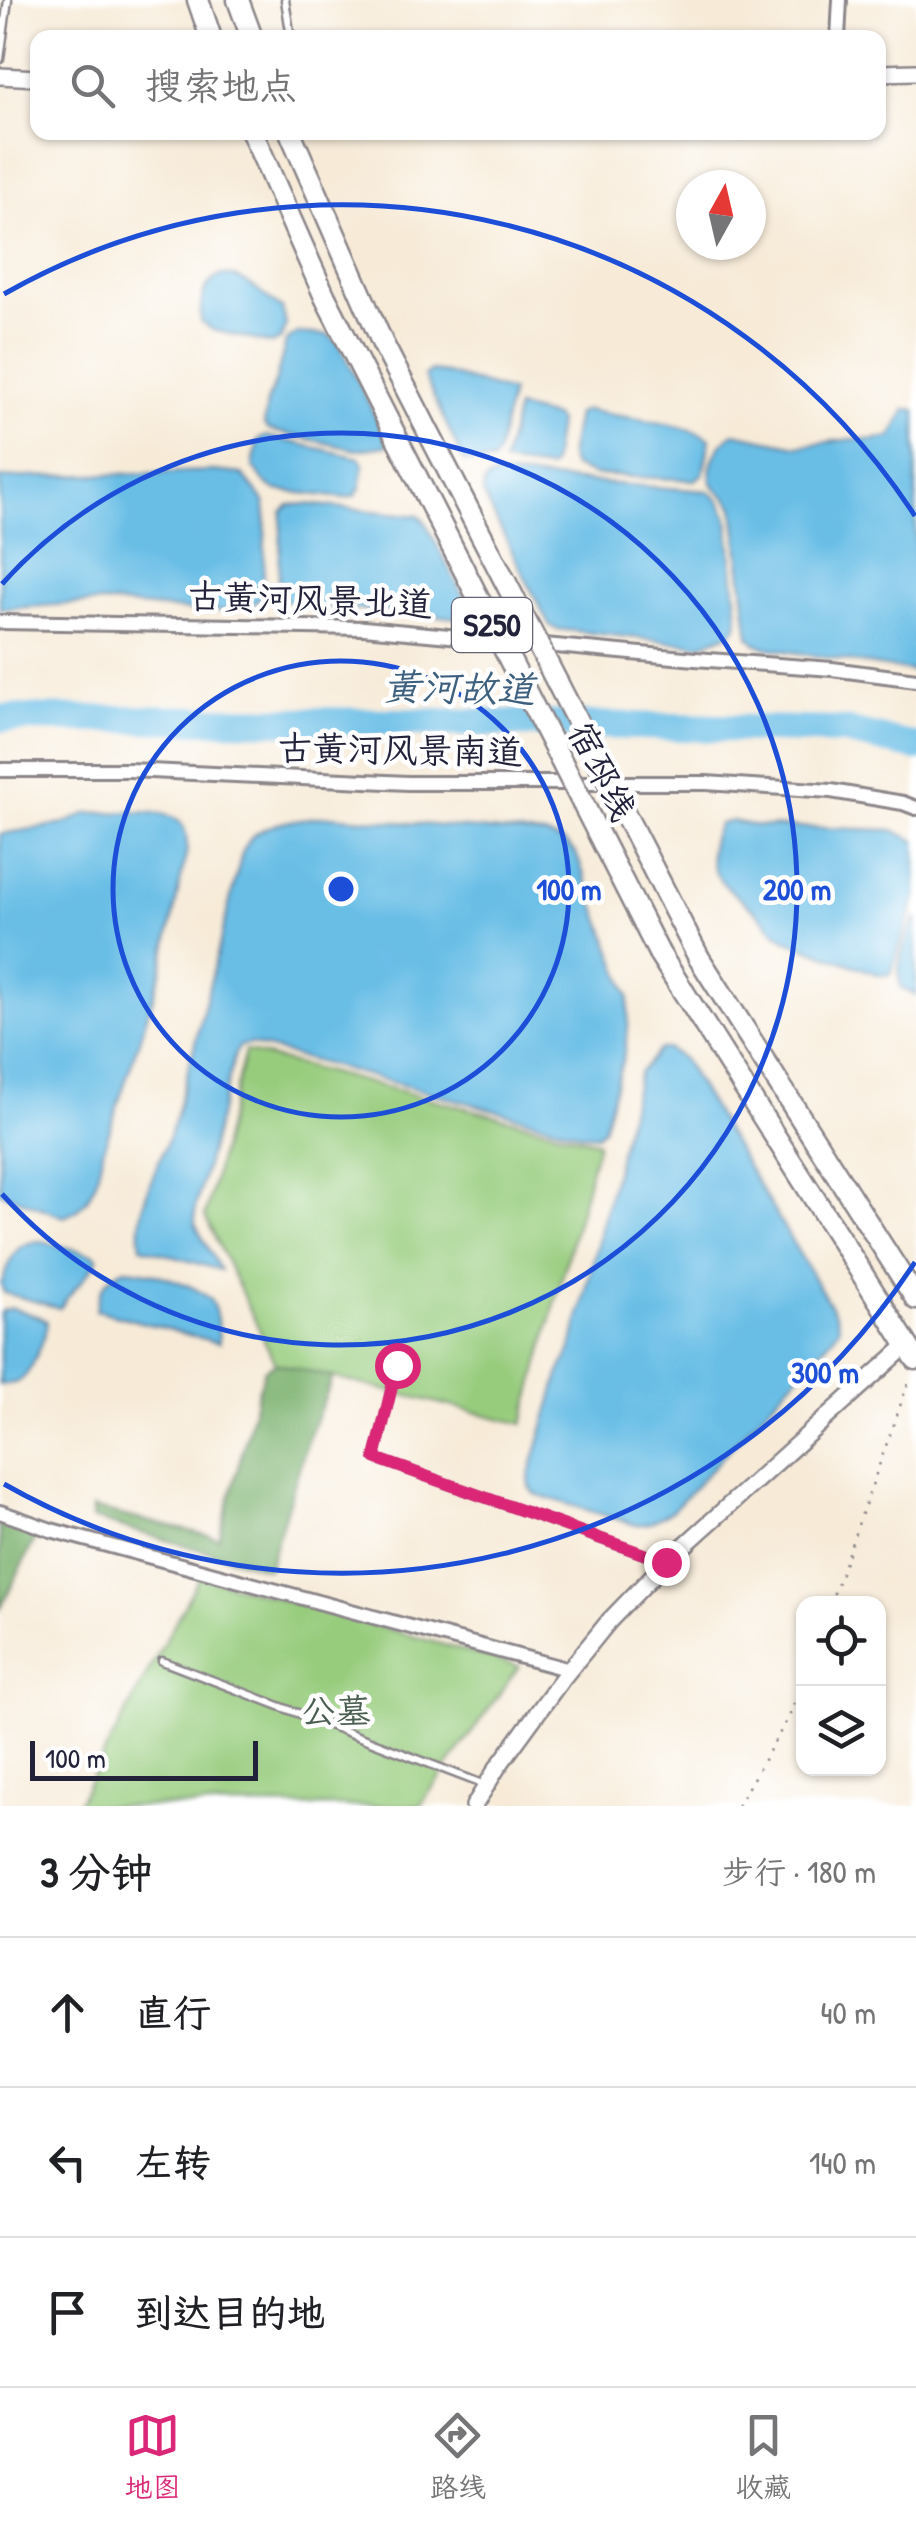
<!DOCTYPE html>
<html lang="zh">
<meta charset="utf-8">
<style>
body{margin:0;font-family:"Patrick Hand","LXGW WenKai TC",sans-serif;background:#f2f2f2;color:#202124}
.controls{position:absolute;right:30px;bottom:30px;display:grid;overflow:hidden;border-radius:20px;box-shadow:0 2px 8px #0004}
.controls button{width:90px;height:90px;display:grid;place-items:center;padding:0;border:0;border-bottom:2px solid #e0e0e0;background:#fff;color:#202124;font:50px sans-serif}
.compass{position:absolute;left:676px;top:170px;width:90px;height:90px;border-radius:50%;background:#fff;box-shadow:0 2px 8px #0004;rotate:8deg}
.scale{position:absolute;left:30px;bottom:25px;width:228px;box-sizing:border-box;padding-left:10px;border:5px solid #22223b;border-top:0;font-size:28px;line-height:35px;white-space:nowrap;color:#22223b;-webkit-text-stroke:8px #fff;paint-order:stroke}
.stop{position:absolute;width:30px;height:30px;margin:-22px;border:8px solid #db2777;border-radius:50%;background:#fff}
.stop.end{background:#db2777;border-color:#fff;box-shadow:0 2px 10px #0008}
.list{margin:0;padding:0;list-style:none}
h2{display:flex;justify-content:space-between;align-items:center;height:130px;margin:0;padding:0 40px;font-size:42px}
h2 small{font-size:32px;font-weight:400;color:#757577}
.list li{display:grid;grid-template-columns:65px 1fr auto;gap:30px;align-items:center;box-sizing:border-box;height:150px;padding:0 40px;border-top:2px solid #e0e0e0}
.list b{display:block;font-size:38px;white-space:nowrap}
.list em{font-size:32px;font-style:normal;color:#757577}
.icon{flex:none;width:55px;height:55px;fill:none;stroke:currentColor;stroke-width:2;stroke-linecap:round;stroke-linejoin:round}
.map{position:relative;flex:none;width:916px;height:1806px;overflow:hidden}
.search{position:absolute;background:#fff;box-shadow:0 2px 8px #0004;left:30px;right:30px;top:30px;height:110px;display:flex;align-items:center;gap:25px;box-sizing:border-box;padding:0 35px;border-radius:20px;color:#757577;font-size:38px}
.sheet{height:580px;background:#fff}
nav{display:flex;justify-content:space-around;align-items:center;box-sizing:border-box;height:140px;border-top:2px solid #e0e0e0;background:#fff;font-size:28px;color:#757577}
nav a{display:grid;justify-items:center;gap:5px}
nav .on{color:#db2777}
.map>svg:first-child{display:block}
.green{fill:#97cc7d;stroke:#5c775c;stroke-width:2.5}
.forest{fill:#79b06c;stroke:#4e6954;stroke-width:2.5}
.water{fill:#69bee6;stroke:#467090;stroke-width:2.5}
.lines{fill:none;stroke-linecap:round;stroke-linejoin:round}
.river{stroke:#69bee6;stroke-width:28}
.service-casing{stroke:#8c868a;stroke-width:11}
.minor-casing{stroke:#8c868a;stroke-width:18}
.tertiary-casing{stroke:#8c868a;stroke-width:20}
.primary-casing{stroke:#8c868a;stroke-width:25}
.path{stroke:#8c868a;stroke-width:2.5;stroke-dasharray:2.5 8;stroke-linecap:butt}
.service{stroke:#fff;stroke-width:6}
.minor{stroke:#fff;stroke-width:12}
.tertiary{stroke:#fff;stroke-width:15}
.primary{stroke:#fff;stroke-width:20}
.primary-bridge-casing{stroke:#8c868a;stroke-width:25;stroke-linecap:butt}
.primary-bridge{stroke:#fff;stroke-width:20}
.route{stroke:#db2777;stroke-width:12}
.ring{fill:none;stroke:#1d4ed8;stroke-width:5}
.labels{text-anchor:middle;stroke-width:9;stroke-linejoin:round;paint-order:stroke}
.shield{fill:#fff;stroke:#646476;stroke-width:2.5}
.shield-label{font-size:32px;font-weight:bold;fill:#22223b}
.street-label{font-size:35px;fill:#22223b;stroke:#fff}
.park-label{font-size:35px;fill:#4b5e52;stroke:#fff}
.water-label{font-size:38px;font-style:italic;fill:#3e607f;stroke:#fff}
.centre{fill:#1d4ed8;stroke:#fff;stroke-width:5}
.ring-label{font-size:30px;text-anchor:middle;font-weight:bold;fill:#1d4ed8;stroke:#fff;stroke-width:9;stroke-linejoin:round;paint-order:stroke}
</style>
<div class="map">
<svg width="916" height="1806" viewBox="0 0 916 1806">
<rect width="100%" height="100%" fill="#fff"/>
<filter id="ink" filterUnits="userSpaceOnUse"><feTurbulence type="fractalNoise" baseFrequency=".01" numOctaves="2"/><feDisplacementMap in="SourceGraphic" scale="20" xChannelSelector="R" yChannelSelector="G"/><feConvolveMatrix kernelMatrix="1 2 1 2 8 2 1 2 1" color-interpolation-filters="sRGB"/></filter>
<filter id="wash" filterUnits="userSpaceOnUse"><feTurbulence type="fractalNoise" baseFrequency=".0048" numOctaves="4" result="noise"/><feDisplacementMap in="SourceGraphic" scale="40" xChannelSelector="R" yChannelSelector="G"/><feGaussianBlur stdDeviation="2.25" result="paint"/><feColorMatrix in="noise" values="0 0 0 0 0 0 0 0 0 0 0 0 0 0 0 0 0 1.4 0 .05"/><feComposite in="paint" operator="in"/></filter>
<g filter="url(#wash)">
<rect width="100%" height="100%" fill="#f7ebd8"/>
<g class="green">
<polygon points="245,1051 598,1142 523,1424 275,1363 205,1216"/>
<polygon points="200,1576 519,1666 420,1806 76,1806"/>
</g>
<g class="forest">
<polygon points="275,1363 333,1377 309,1437 268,1569 92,1519 92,1508 219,1538 264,1370"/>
<polygon points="0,1524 37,1535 0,1610"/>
</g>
<g class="water">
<path d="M222,275c24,0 40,21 60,33l4,17 -6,15 -8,4 -59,-14 -12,-8c-1,-20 1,-39 21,-47z"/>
<polygon points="298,333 328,335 339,343 386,438 387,446 357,450 269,430 264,425 267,402 275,383 286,341"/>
<polygon points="431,371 446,373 511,392 497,455 492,462 464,462 424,376"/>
<polygon points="517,408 554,417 558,422 552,465 548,469 503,463"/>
<path d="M906,409l10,1v262l-149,-24 -12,-5 -6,-7 -2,-14 -13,-114c-6,-12 -18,-16 -22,-25 -6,-18 7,-41 22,-50l63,13 55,-7 18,1 21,-3z"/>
<path d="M586,410c29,7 103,13 124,29l-7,35 -8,6 -101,-5 -21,-8 -4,-10 8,-44z"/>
<polygon points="266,436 360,458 364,464 360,488 355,496 345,498 275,490 266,484 253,466 258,440"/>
<path d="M214,471l28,3 22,27 2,11 -3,79c-2,6 -3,9 -8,12 -27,18 -120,0 -154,0 -34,0 -67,4 -101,6v-131z"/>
<path d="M497,475l211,16 12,10 8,17 10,99 -1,9 -6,7 -30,12 -145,-16 -7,-4 -66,-131c0,-12 3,-15 14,-19z"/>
<polygon points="306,504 419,516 425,522 469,607 470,616 459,618 297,604 281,599 278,591 282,512 289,505"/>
<path d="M88,813c20,0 75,-5 89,7 10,7 10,19 10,30l-26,123 -57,174 -8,34 -9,19 -12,12 -11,5 -64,-25v-358l64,-10z"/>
<path d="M330,816l215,19 19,7 12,11 53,144 -1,33 -5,28 -20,71 -6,6 -14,-1 -332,-90 -11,2 -5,8 -40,155v15l25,46 -79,-23c-8,-45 24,-90 35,-132 24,-87 44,-175 66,-262 3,-5 5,-10 9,-15 15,-17 58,-20 79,-22z"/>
<path d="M732,821l25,5 136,4 23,11v56l-25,77 -11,1c-22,-8 -44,-16 -66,-24 -9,-4 -21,-7 -29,-12 -14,-9 -22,-22 -34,-32 -33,-25 -53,-42 -32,-83z"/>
<path d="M916,917v78l-14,-6c-10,-20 6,-53 14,-72z"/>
<polygon points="660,1049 668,1049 683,1059 836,1315 839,1327 833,1337 673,1510 650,1523 636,1525 535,1494 530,1487 529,1477 559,1375 572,1347 639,1073"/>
<path d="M40,1241l54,13 4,5c-10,18 -27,31 -38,49l-56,-15 -3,-9c10,-23 11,-41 39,-43z"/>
<path d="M124,1269c19,0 79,16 88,34 6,12 6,27 7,40l-123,-33c4,-21 8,-31 28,-41z"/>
<path d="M12,1308l28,9 7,4c-1,15 -16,56 -30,61 -1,1 -15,3 -17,3v-71l3,-4z"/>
</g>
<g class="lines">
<polyline class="river" points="0,718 512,723 845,731 916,747"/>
</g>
</g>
<g filter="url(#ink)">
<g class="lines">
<defs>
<g id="service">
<polyline points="285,0 291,38"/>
<polyline points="0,59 8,0"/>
<polyline points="397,1365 375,1458 665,1562"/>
<polyline points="162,1661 485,1785"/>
</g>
<g id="minor">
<polyline points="838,38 840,0"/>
<polyline points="0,622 364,628 695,659 832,669 916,680"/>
<polyline points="0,770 129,770 408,783 706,783 831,791 903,803 916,808"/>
<polyline points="0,1512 51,1530 570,1670"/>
</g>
<g id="tertiary">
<polyline points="878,73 916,72"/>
<polyline points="0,76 38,78"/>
<polyline points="474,1806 497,1768 562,1679 609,1621 666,1562 907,1345"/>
</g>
<g id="primary">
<polyline points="198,0 211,38"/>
<polyline points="238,0 252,38"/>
<polyline points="252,132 325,297"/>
<polyline points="290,132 382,342"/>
<polyline points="659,953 916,1359"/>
<polyline points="699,958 916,1299"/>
</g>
</defs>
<use href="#service" class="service-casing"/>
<use href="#minor" class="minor-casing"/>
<use href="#tertiary" class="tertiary-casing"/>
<use href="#primary" class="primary-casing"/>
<g class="path">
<polyline points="830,1604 910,1378"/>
<polyline points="737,1806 789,1717 804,1676"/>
</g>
<use href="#service" class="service"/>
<use href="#minor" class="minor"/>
<use href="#tertiary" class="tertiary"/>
<use href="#primary" class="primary"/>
<defs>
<g id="primary-bridge">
<polyline points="325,297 659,953"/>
<polyline points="382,342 699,958"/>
</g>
</defs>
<use href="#primary-bridge" class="primary-bridge-casing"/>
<use href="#primary-bridge" class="primary-bridge"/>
</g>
</g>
<g class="lines" filter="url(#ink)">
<polyline class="route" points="397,1365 375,1458 666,1562"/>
</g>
<g class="ring">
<circle cx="341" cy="889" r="228"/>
<path d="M2 584A456 456 0 1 1 2 1194"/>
<path d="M915 1262A684 684 0 0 1 4 1484M4 294A684 684 0 0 1 915 516"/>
</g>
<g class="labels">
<rect class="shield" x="452" y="598" width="80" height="54" rx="8"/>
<g class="shield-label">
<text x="492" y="636">S250</text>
</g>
<g class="street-label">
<text transform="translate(310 600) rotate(2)" y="12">古黄河风景北道</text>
<text transform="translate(400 750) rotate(1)" y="12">古黄河风景南道</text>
<text transform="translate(602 771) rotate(63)" y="12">宿邳线</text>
</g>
<g class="park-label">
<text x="336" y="1723">公墓</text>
</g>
<g class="water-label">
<text transform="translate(459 688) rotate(1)" y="13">黄河故道</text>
</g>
</g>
<circle cx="341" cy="889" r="15" class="centre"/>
<g class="ring-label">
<text x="569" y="900">100 m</text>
<text x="797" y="900">200 m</text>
<text x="825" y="1383">300 m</text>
</g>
</svg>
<div class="controls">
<button><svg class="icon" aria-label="locate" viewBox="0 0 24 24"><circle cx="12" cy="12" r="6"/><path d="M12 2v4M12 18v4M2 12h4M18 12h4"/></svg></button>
<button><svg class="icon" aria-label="layers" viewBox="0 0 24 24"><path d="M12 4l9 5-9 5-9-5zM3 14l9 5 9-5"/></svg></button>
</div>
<svg class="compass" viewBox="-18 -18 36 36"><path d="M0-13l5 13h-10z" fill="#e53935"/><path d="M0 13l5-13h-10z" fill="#757577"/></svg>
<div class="scale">100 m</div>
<div class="stop" style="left:397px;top:1365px"></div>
<div class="stop end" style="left:666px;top:1562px"></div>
<div class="search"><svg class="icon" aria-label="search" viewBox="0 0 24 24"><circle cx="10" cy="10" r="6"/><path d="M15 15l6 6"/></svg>搜索地点</div>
</div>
<section class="sheet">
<h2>3 分钟<small>步行 · 180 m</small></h2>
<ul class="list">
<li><svg class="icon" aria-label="ahead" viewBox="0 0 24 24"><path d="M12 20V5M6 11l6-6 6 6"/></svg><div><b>直行</b></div><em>40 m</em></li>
<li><svg class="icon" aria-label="left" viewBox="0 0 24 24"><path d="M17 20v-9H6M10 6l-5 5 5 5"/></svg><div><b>左转</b></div><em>140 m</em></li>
<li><svg class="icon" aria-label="arrive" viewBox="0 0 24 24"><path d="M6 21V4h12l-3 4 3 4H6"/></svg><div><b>到达目的地</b></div></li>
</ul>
</section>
<nav>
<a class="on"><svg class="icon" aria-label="map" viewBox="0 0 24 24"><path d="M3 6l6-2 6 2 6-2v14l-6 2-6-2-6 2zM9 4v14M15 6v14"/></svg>地图</a>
<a><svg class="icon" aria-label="directions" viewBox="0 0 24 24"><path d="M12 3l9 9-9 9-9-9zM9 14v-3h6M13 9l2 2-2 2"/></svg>路线</a>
<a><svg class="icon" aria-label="saved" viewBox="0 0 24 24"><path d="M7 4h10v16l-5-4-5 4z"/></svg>收藏</a>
</nav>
